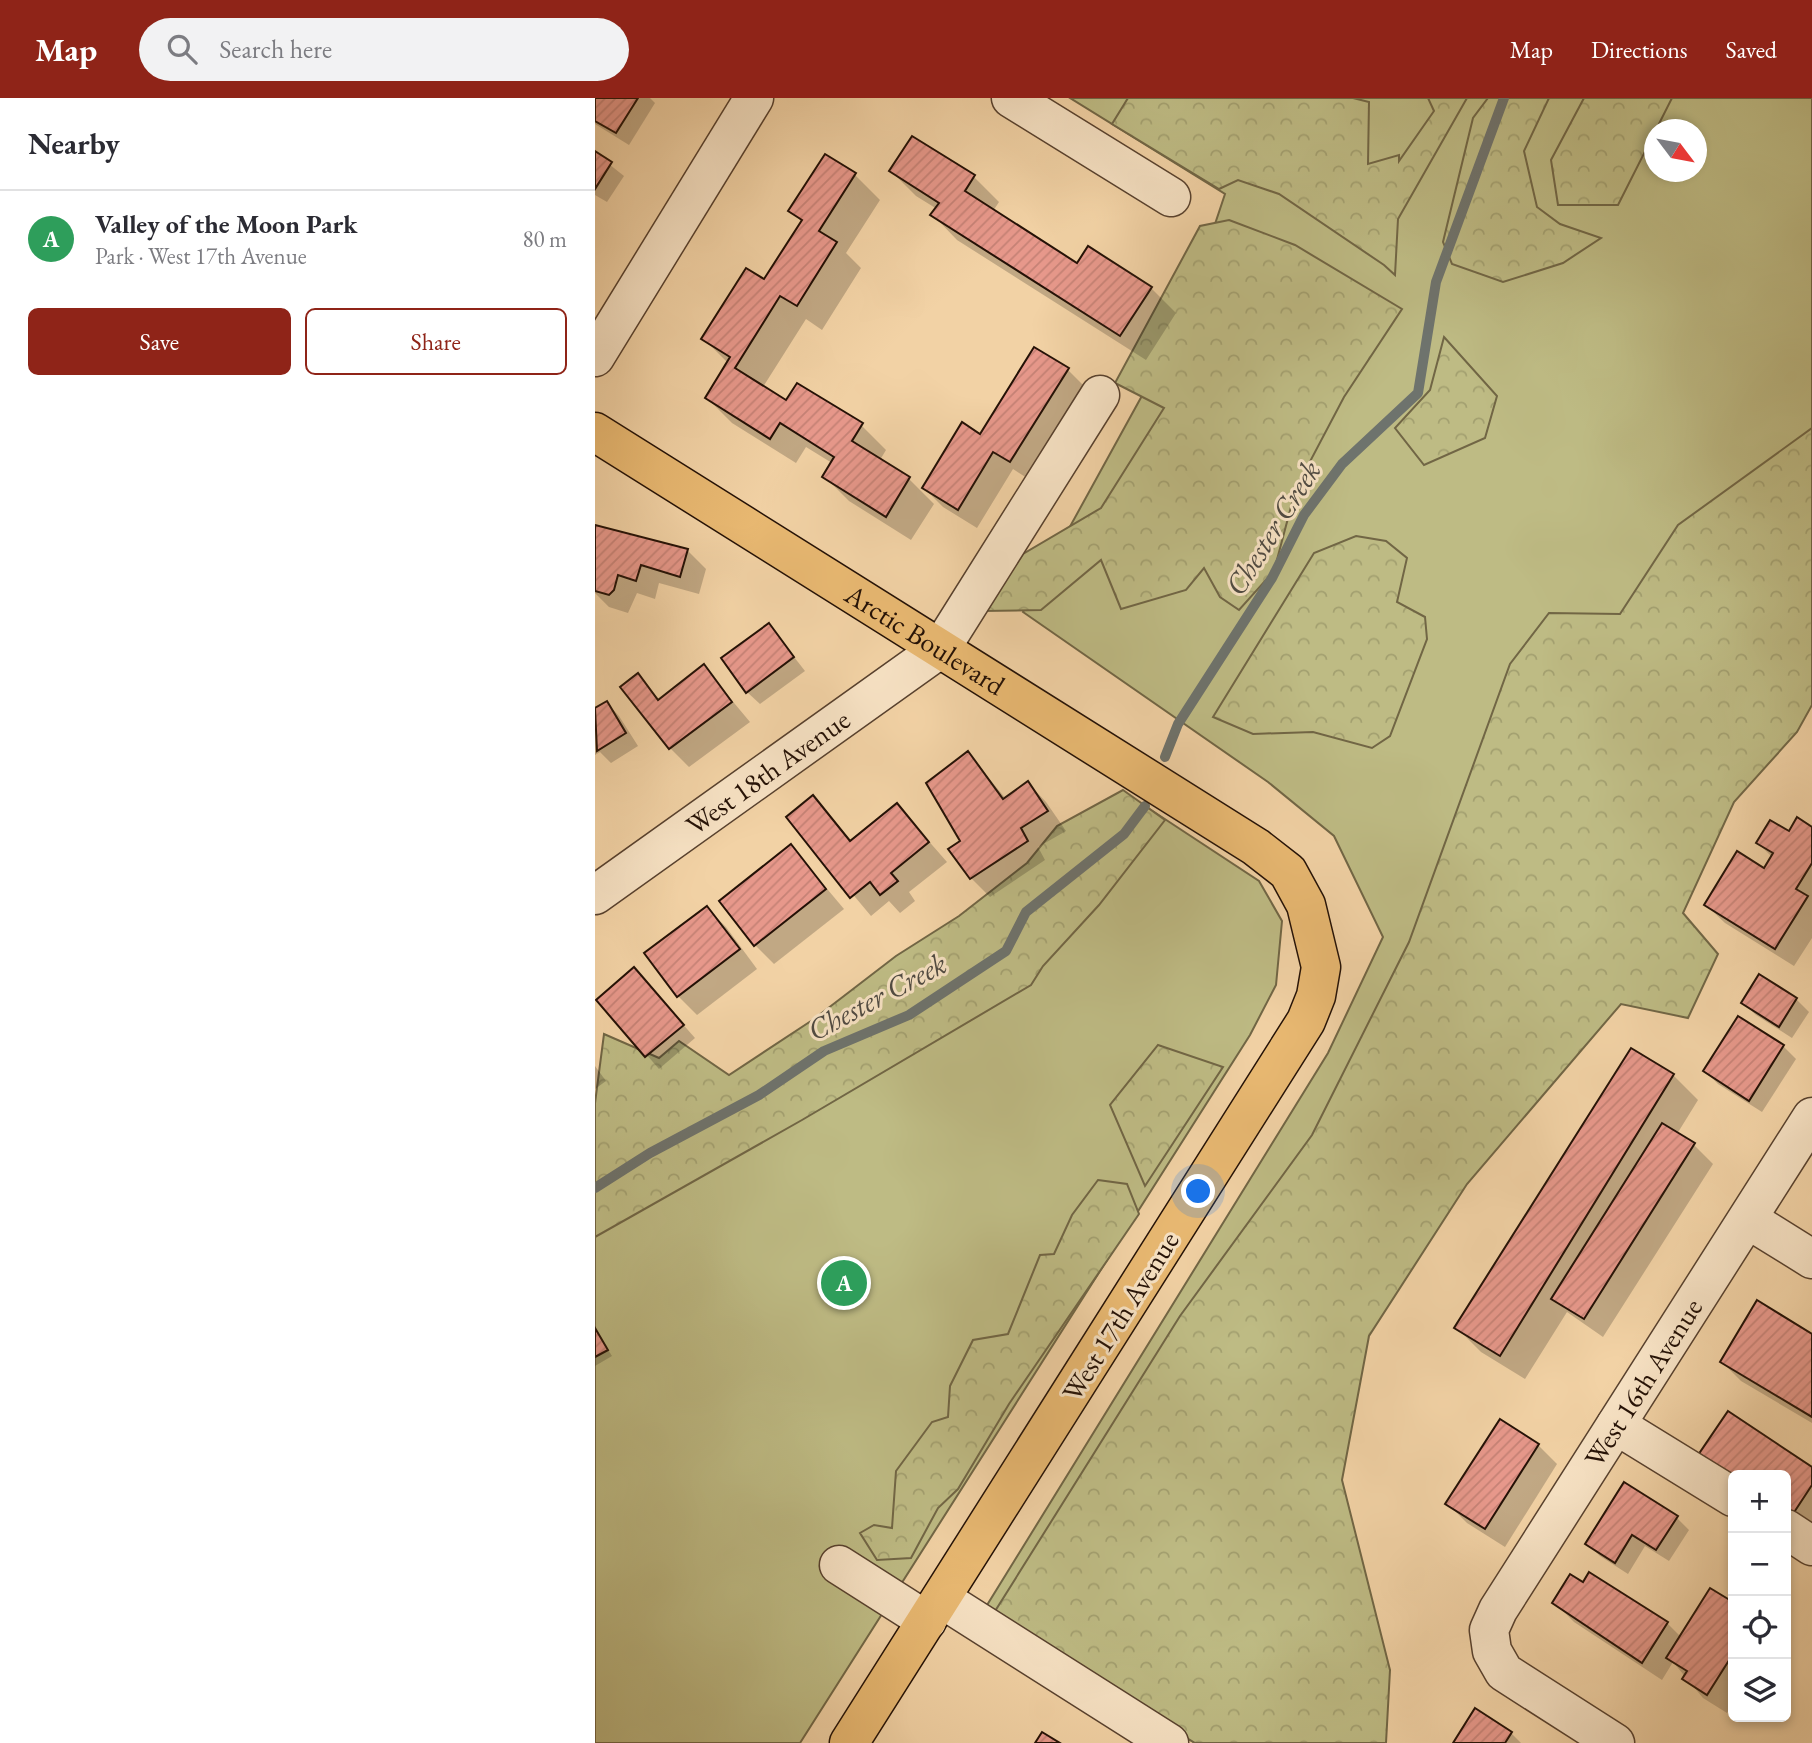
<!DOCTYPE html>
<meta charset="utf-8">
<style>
body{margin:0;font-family:"EB Garamond",serif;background:#f2f2f3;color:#2b2b33}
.controls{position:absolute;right:21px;bottom:21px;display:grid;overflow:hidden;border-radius:10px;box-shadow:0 4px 10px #0003}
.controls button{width:63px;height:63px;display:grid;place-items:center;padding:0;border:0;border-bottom:2px solid #e1e1e2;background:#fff;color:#2b2b33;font:35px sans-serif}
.compass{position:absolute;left:1049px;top:21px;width:63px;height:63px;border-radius:50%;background:#fff;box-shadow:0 4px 10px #0003;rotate:122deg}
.you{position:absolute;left:604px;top:1094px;width:24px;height:24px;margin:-18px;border:5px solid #fff;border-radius:50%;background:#1a73e8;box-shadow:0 0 0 10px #1a73e833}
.badge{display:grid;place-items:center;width:46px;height:46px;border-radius:50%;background:#8f2418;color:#fff;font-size:23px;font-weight:700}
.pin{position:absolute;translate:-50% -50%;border:4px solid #fff;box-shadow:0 2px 7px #0006}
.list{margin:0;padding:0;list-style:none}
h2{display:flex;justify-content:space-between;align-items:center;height:91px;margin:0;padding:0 28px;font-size:30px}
h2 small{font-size:23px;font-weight:400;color:#7c7c81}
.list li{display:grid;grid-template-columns:46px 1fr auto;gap:21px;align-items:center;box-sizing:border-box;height:98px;padding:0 28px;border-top:2px solid #e1e1e2}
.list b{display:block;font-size:26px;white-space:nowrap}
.list p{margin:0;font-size:23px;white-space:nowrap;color:#7c7c81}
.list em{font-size:23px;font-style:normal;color:#7c7c81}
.actions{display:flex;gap:14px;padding:21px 28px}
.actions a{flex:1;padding:16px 0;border:2px solid #8f2418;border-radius:10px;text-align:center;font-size:24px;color:#8f2418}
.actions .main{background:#8f2418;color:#fff}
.icon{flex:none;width:38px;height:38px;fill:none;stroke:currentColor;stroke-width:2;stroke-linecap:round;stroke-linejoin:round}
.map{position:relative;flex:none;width:1217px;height:1645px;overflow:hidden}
header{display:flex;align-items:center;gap:42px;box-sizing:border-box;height:98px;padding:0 35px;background:#8f2418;color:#fff}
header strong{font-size:33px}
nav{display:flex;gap:38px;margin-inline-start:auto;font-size:24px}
.search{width:490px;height:63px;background:#f2f2f3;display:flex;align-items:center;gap:18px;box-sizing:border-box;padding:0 24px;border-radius:38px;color:#7c7c81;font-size:26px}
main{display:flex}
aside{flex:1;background:#fff}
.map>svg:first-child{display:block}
.green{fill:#bebb84;stroke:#716645;stroke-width:2;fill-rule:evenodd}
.forest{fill:url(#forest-crowns);stroke:#716645;stroke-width:2}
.shadow{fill:#0003}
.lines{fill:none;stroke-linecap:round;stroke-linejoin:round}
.stream{stroke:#6e736d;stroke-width:10}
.building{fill:url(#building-hatch);stroke:#241106;stroke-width:2}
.minor-casing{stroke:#58412e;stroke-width:41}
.major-casing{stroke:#241106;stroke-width:41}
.minor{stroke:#f7e2c4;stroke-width:38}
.major{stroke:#e9b972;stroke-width:38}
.labels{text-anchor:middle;stroke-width:6;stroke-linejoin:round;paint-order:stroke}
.street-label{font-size:28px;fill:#241106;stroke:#f7e2c4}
.water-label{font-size:30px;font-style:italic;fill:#4f4a42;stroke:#f7e2c4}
</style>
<header>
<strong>Map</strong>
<div class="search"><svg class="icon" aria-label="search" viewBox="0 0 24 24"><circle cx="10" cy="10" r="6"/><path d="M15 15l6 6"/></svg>Search here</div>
<nav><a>Map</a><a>Directions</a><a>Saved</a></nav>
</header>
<main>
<aside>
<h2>Nearby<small></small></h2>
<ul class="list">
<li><span class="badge" style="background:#2e9e5b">A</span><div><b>Valley of the Moon Park</b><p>Park · West 17th Avenue</p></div><em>80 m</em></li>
</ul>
<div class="actions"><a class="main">Save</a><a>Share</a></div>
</aside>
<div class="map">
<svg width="1217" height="1645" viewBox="0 0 1217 1645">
<defs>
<pattern id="forest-crowns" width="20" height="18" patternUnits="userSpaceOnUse" patternTransform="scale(1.75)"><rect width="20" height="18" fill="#bebb84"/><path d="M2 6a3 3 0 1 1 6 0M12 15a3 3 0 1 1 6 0" fill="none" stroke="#a3a070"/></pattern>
<pattern id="building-hatch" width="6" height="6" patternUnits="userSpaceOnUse" patternTransform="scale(1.75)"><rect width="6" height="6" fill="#e7988b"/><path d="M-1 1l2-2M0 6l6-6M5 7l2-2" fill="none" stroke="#c68276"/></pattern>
</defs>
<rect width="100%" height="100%" fill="#f2d2a5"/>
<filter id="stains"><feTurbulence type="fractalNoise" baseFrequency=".00286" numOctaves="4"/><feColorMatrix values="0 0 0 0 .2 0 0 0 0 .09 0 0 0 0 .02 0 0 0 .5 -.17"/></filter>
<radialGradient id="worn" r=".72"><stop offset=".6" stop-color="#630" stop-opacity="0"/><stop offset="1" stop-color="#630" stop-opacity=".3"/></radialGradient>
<g class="green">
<path d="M475,0h742v576l-464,637 -153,432 -211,-133 344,-557 55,-116 -49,-101 -66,-54 -245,-170 159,-289 43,-129zM1059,32h42v42h-42z"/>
<polygon points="550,708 664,783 687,823 681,887 655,937 205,1645 0,1645 0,1090"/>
</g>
<g class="forest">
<polygon points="533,0 758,0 774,4 773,66 804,57 804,63 839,13 833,0 872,0 803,121 800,177 789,167 684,96 643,82 624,91 517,26"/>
<polygon points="893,0 954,0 929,53 942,109 965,126 1006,140 968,165 908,184 857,166 848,144 878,20"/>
<polygon points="989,0 1077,0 1023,107 963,107 956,62"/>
<polygon points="634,122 700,147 807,211 749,299 701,390 679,473 644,512 625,499 609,470 591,492 526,511 506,462 446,512 388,513 428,456 506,410 569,310 520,285 605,128"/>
<polygon points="849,239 902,298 890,340 829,367 800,330 835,292"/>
<polygon points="1217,330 1217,607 1202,634 1139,704 1088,815 1123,856 1093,920 1026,906 872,1086 774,1238 747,1382 795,1572 791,1645 600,1645 397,1518 585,1218 717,1037 814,844 915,566 954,515 1025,516 1083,427"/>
<polygon points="761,438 791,443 812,460 802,504 830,519 832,541 795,638 777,650 718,634 658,636 618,619 719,455"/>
<polygon points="528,692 570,722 504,807 448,868 436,887 207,1022 0,1139 0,1005 9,936 64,960 84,943 134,977 219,921 301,858 364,818 432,765 462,728"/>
<polygon points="563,947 628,969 550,1088 515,1007"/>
<polygon points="503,1082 532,1086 544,1116 414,1306 363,1391 343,1410 316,1460 282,1462 265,1435 279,1427 297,1430 301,1373 337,1324 353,1319 355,1288 378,1242 413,1236 445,1157 459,1156 477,1117"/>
</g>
<g class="shadow">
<polygon points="0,0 55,0 60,5 34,47 0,26"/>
<polygon points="0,55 29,78 12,104 0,97"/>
<polygon points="230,58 260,77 285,102 251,155 266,170 227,232 211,221 168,289 192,304 266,327 291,352 285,362 314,381 339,406 316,442 254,403 229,378 237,365 211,349 201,365 137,325 112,300 133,265 109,241 170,184 207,124 196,113"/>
<polygon points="296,73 379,79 404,104 398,113 483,167 556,190 581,215 551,262 362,142 338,117 342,111 321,98"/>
<polygon points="473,272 492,291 435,382 418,371 382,430 348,409 329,390 386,338"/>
<polygon points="0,429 92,452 111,471 104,496 64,485 60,501 42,495 33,515 14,509 0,495"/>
<polygon points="174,527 210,573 165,606 152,594"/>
<polygon points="109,569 155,624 94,669 75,650 43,578 65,602"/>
<polygon points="12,605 24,618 43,648 16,665 5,654 0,657 0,612"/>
<polygon points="373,655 411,701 433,685 451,704 471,733 443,749 450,762 395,799 376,780 367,744"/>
<polygon points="218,699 257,743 302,707 352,764 314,794 320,803 305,815 294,803 276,818 193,719"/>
<polygon points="1217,731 1217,840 1199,868 1130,825 1111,807 1170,772 1178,760 1163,745"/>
<polygon points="196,748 249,811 179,866 160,847"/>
<polygon points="112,810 131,829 162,871 102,917 83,898"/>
<polygon points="39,871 100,940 64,971 4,902"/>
<polygon points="1201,901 1214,914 1197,940 1161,917 1148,905"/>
<polygon points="1188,948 1201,961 1167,1014 1123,986 1110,973"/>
<polygon points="0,968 11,983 0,991"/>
<polygon points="1078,977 1103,1002 1082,1036 1099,1047 1118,1066 1008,1239 972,1214 930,1281 886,1254 861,1229"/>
<polygon points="0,1231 17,1258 0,1268"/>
<polygon points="1217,1238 1217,1325 1146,1283 1127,1264"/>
<polygon points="943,1347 962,1366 910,1449 872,1425 853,1406"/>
<polygon points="1099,1366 1217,1371 1217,1434 1191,1428 1191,1377 1138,1377"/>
<polygon points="1081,1419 1094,1432 1074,1463 1050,1448 1033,1476 1005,1458 992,1446"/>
<polygon points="1115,1492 1138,1506 1138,1605 1132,1615 1108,1600 1078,1564 1067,1582 979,1524 960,1505 1072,1525 1086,1539"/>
<polygon points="916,1635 926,1645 860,1645"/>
</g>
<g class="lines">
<g class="stream">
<polyline points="570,659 583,626 677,480 709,417 747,366 823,295 841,184 909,0"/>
<polyline points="0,1090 55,1055 164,997 229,953 314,917 411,853 431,814 529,736 550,708"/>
</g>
</g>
<g class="building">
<polygon points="0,0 43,0 21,35 0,23"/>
<polygon points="317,38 380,77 370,93 482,165 493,148 557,189 525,238 335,117 344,105 294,73"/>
<polygon points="0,53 17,64 0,91"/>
<polygon points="230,56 261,75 224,133 242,144 202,208 185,198 140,270 191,302 202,285 268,325 257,343 315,379 291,419 227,379 239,359 185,325 175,341 110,300 135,259 106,241 151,170 169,181 207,122 193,113"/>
<polygon points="439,249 474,270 415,364 398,354 363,412 327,390 367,324 385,336"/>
<polygon points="0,427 93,451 85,479 46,467 41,483 23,477 19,492 14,497 0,493"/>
<polygon points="174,525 199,559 151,595 126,560"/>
<polygon points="109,566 137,604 74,651 25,589 43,575 63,602"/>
<polygon points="12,603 31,635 2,653 0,610"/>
<polygon points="373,653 408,701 433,683 453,713 426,730 433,743 375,781 353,751 365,743 331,685"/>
<polygon points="218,697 255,743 302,705 334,744 296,775 303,783 285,797 275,784 255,800 191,719"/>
<polygon points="1202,719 1217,729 1217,765 1201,791 1213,798 1180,851 1109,807 1142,753 1169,770 1178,755 1161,745 1175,722 1194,733"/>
<polygon points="196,746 231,791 159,848 124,803"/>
<polygon points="112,808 145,851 82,899 49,855"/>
<polygon points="39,869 89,927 50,959 1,902"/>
<polygon points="1164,876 1202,900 1184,929 1146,905"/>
<polygon points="1143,918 1189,947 1154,1003 1108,973"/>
<polygon points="1036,950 1079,976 905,1258 859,1230"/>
<polygon points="1067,1025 1100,1045 989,1221 956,1201"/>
<polygon points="1162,1202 1217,1236 1217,1319 1125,1264"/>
<polygon points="0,1230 13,1252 0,1259"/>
<polygon points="1133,1313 1217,1369 1217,1387 1192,1425 1191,1377 1138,1377 1097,1366"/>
<polygon points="905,1321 944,1346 890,1431 850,1406"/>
<polygon points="1029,1384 1083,1418 1061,1452 1037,1437 1020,1465 990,1446"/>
<polygon points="994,1474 1073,1524 1047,1565 957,1505 975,1476 988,1484"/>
<polygon points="1115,1490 1138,1504 1138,1556 1112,1597 1087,1581 1092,1573 1071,1560"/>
<polygon points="880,1610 917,1634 910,1645 858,1645"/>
<polygon points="447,1634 465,1645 440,1645"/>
</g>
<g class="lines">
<defs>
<g id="minor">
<polyline points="416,0 576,99"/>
<polyline points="0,259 159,0"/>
<path id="s1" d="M0,797l346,-247 159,-253"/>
<polyline points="1154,1122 1217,1161"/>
<polyline points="1021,1327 1138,1399"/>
<polyline points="1191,1431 1217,1448"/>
<polyline points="244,1467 332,1523"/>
<polyline points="347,1501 574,1645"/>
<path id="s2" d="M1020,1645l-111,-71 -12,-21 -3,-21 9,-20 314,-493"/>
</g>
<g id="major">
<path id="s3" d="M0,334l661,415 32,25 18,33 15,62 -5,29 -10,25 -457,722"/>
</g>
</defs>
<use href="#minor" class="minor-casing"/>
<use href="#major" class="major-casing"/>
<use href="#minor" class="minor"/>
<use href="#major" class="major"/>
</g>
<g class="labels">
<g class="street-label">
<text dy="10" stroke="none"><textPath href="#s3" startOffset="390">Arctic Boulevard</textPath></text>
<text dy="10" stroke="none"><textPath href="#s1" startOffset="212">West 18th Avenue</textPath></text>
<text transform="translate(525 1218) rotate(-58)" y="10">West 17th Avenue</text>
<text dy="10" stroke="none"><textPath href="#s2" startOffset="469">West 16th Avenue</textPath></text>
</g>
<g class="water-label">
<text transform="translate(678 430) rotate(-58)" y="10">Chester Creek</text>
<text transform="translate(282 899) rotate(-28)" y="10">Chester Creek</text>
</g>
</g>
<rect width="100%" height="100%" filter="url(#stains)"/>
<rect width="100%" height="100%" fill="url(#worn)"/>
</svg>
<div class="controls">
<button>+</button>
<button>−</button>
<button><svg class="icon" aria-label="locate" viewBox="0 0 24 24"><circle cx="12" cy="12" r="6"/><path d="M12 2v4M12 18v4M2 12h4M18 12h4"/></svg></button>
<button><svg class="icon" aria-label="layers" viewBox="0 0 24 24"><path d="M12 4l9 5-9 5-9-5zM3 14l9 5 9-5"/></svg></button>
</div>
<svg class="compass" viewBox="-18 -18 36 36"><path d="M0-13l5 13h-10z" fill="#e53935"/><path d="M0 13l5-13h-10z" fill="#7c7c81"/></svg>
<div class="you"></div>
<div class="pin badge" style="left:249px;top:1185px;background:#2e9e5b">A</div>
</div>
</main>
